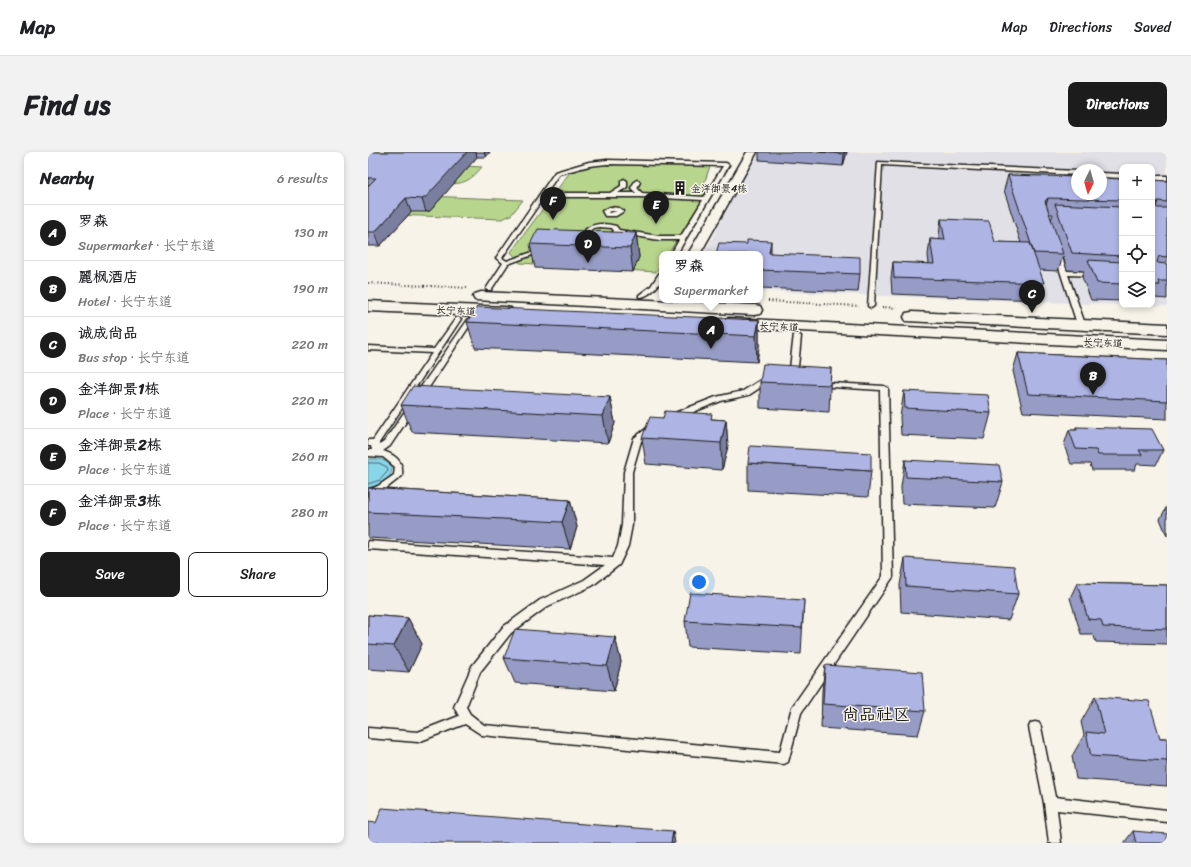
<!DOCTYPE html>
<meta charset="utf-8">
<style>
body{margin:0;font-family:Sriracha,"LXGW WenKai TC",sans-serif;background:#f2f2f2;color:#202124}
.controls{position:absolute;right:12px;top:12px;display:grid;overflow:hidden;border-radius:8px;box-shadow:0 2px 6px #0003}
.controls button{width:36px;height:36px;display:grid;place-items:center;padding:0;border:0;border-bottom:1px solid #e0e0e0;background:#fff;color:#202124;font:20px sans-serif}
.compass{position:absolute;left:703px;top:12px;width:36px;height:36px;border-radius:50%;background:#fff;box-shadow:0 2px 6px #0003;rotate:185deg}
.you{position:absolute;left:331px;top:430px;width:14px;height:14px;margin:-10px;border:3px solid #fff;border-radius:50%;background:#1a73e8;box-shadow:0 0 0 6px #1a73e833}
.badge{display:grid;place-items:center;width:26px;height:26px;border-radius:50%;background:#1c1c1c;color:#fff;font-size:13px;font-weight:700}
.pin{position:absolute;translate:-50% -33px;filter:drop-shadow(0 1px 2px #0008)}
.pin::after{content:'';position:absolute;top:21px;width:14px;height:12px;background:inherit;clip-path:polygon(0 0,100% 0,50% 100%)}
.popup{position:absolute;left:291px;top:99px;width:104px;height:52px;box-sizing:border-box;display:grid;place-content:center;border-radius:8px;background:#fff;filter:drop-shadow(0 1px 3px #0005);font-size:13px;white-space:nowrap;color:#757577}
.popup b{font-size:15px;color:#202124}
.popup::after{content:'';position:absolute;left:50%;top:100%;margin-left:-8px;border:8px solid transparent;border-top-color:#fff}
.list{margin:0;padding:0;list-style:none}
h2{display:flex;justify-content:space-between;align-items:center;height:52px;margin:0;padding:0 16px;font-size:17px}
h2 small{font-size:13px;font-weight:400;color:#757577}
.list li{display:grid;grid-template-columns:26px 1fr auto;gap:12px;align-items:center;box-sizing:border-box;height:56px;padding:0 16px;border-top:1px solid #e0e0e0}
.list b{display:block;font-size:15px;white-space:nowrap}
.list p{margin:0;font-size:13px;white-space:nowrap;color:#757577}
.list em{font-size:13px;font-style:normal;color:#757577}
.actions{display:flex;gap:8px;padding:12px 16px}
.actions a{flex:1;padding:9px 0;border:1px solid #1c1c1c;border-radius:8px;text-align:center;font-size:14px;color:#1c1c1c}
.actions .main{background:#1c1c1c;color:#fff}
.icon{flex:none;width:22px;height:22px;fill:none;stroke:currentColor;stroke-width:2;stroke-linecap:round;stroke-linejoin:round}
.map{position:relative;flex:none;width:799px;height:691px;overflow:hidden;border-radius:8px}
header{display:flex;align-items:center;gap:24px;box-sizing:border-box;height:56px;padding:0 20px;background:#fff;border-bottom:1px solid #e0e0e0}
header strong{font-size:19px}
nav{display:flex;gap:22px;margin-inline-start:auto;font-size:14px}
.intro{display:flex;align-items:center;justify-content:space-between;box-sizing:border-box;height:96px;padding:0 24px}
h1{margin:0;font-size:28px}
.button{padding:10px 18px;border-radius:8px;background:#1c1c1c;color:#fff;font-size:14px;font-weight:700}
main{display:flex;gap:24px;padding:0 24px}
aside{flex:1;background:#fff;border-radius:8px;box-shadow:0 2px 6px #0003}
.map>svg:first-child{display:block}
.built{fill:#e1e0e7;fill-rule:evenodd}
.green{fill:#b8d58d;stroke:#6a7854}
.water{fill:#89d5e9;stroke:#5d8b97}
.lines{fill:none;stroke-linecap:round;stroke-linejoin:round}
.shore{stroke:#48666e;stroke-width:1}
.lane-casing{stroke:#1c1c1c;stroke-width:3}
.street-casing{stroke:#1c1c1c;stroke-width:3}
.primary-casing{stroke:#1c1c1c;stroke-width:3}
.path{stroke:#1c1c1c;stroke-width:2;stroke-dasharray:1 2.5;stroke-linecap:butt}
.lane{fill:#f7f3e8;fill-rule:evenodd}
.street{fill:#f7f3e8;fill-rule:evenodd}
.primary{fill:#f7f3e8;fill-rule:evenodd}
.wall{fill:#969cc5;stroke:#1c1c1c;fill-rule:evenodd}
.shaded-wall{fill:#7a7fa0;stroke:#1c1c1c}
.building{fill:#aeb5e5;stroke:#1c1c1c}
.labels{text-anchor:middle;stroke-width:3;stroke-linejoin:round;paint-order:stroke}
.far-poi-label{font-size:10px;fill:#1c1c1c;stroke:#f7f3e8;text-anchor:start}
.far-street-label{font-size:10px;fill:#1c1c1c;stroke:#f7f3e8}
.near-quarter-label{font-size:17px;fill:#1c1c1c;stroke:#f7f3e8}
</style>
<header>
<strong>Map</strong>
<nav><a>Map</a><a>Directions</a><a>Saved</a></nav>
</header>
<div class="intro"><h1>Find us</h1><a class="button">Directions</a></div>
<main>
<aside>
<h2>Nearby<small>6 results</small></h2>
<ul class="list">
<li><span class="badge">A</span><div><b>罗森</b><p>Supermarket · 长宁东道</p></div><em>130 m</em></li>
<li><span class="badge">B</span><div><b>麗枫酒店</b><p>Hotel · 长宁东道</p></div><em>190 m</em></li>
<li><span class="badge">C</span><div><b>诚成尚品</b><p>Bus stop · 长宁东道</p></div><em>220 m</em></li>
<li><span class="badge">D</span><div><b>金洋御景1栋</b><p>Place · 长宁东道</p></div><em>220 m</em></li>
<li><span class="badge">E</span><div><b>金洋御景2栋</b><p>Place · 长宁东道</p></div><em>260 m</em></li>
<li><span class="badge">F</span><div><b>金洋御景3栋</b><p>Place · 长宁东道</p></div><em>280 m</em></li>
</ul>
<div class="actions"><a class="main">Save</a><a>Share</a></div>
</aside>
<div class="map">
<svg width="799" height="691" viewBox="0 0 799 691">
<rect width="100%" height="100%" fill="#f7f3e8"/>
<filter id="ink" filterUnits="userSpaceOnUse"><feTurbulence type="fractalNoise" baseFrequency=".025" numOctaves="2"/><feDisplacementMap in="SourceGraphic" scale="8" xChannelSelector="R" yChannelSelector="G"/><feConvolveMatrix kernelMatrix="1 2 1 2 8 2 1 2 1" color-interpolation-filters="sRGB"/></filter>
<g filter="url(#ink)">
<path class="built" d="M389,0h410v154l-38,-1h23v-138h-30v138l-362,-14v-37h-56zM709,18h24v24h-24z"/>
<g class="green">
<polygon points="238,11 342,14 336,32 344,32 300,102 294,102 294,112 288,120 152,111 143,100 202,20"/>
<path d="M61,12l53,3c-13,15 -18,17 -38,17z"/>
<polygon points="11,42 155,48 143,63 134,67 0,62"/>
</g>
<path class="water" d="M0,307h12l12,5c1,16 -10,21 -24,24z"/>
<g class="lines">
<polyline class="shore" points="0,311 11,311 19,315 20,319 12,328 0,332"/>
<defs>
<g id="lane">
<path d="M239,8l119,3 3,2 -52,89h-6l8,-14h-20l-41,-7c-8,10 -22,9 -33,4l-2,-5c9,-10 21,-9 33,-6l3,4 40,6h22l22,-36 -63,-3h-96l-42,61 5,3 34,-12 5,1 -38,14 -17,26h-4l-1,-1 17,-26 -7,-5 59,-86 34,-10zM239,12l116,2 -19,31 -62,-4 -5,-5 3,-6 -3,-2 -2,1 -4,7 5,5h-18l9,-6v-6l-3,-2 -3,2v5l-11,7h-64l13,-19 30,-8zM232,75l12,1 2,3c-7,7 -15,8 -24,4l-1,-3 4,-4z"/>
<polygon points="510,10 709,19 709,23 514,13 506,154 503,156 500,154"/>
<polygon points="733,21 754,22 754,26 733,25"/>
<rect x="784" y="24" width="15" height="4"/>
<path d="M242,55l9,1 5,3 -8,5h-11l-3,-5zM243,59h6l-8,2 -1,-1z"/>
<polygon points="689,98 692,100 699,119 727,120 730,122 727,124 700,123 717,172 715,173 711,173 709,172 686,100"/>
<path d="M294,119c0,2 1,4 0,7 -2,8 -15,20 -23,19v-2l12,-9 9,-14z"/>
<path d="M90,165l3,2 -82,124v2l5,-3 25,-37h6l1,2 -26,39 -7,5c13,4 21,11 19,25l-18,14 -16,6v-6l10,-4 16,-11 1,-8 -12,-10 -15,-1v-6h4l-1,-4h-3v-6h5l59,-87 -64,-3v-4l66,3 22,-31z"/>
<polygon points="103,165 106,167 54,246 48,246 47,244 48,242 101,166"/>
<polygon points="426,182 429,182 433,184 429,225 425,227 421,225"/>
<path d="M394,227l122,7 4,2 5,189 -92,136 -13,49 -4,2 -302,-29 -17,-11 -47,18 -50,-4v-10l50,4 41,-16 -5,-9 18,-41 31,-39 37,-27 44,-20 21,-15 -237,-16v-8l245,17 5,-12 4,-21 2,-53 10,-34 17,-13 21,-11 44,-17 27,-6zM399,231l113,7 3,186 -91,131 -12,45 -296,-27 -14,-11 -4,-7 14,-35 31,-39 37,-27 44,-20 27,-21 9,-19 4,-21v-53l9,-31 16,-12 21,-11 43,-17 28,-6z"/>
<polygon points="667,570 671,571 673,575 687,645 799,658 799,670 689,658 693,691 681,691 676,651 661,575 663,571"/>
</g>
<polygon id="street" points="379,0 389,0 332,102 320,102"/>
<g id="primary">
<polygon points="113,140 386,153 392,154 394,158 392,162 386,163 107,148 105,145 107,142"/>
<polygon points="0,149 137,155 143,156 145,160 143,164 137,165 0,159"/>
<polygon points="544,160 799,172 799,182 538,169 536,165 538,161"/>
<polygon points="361,166 799,188 799,198 355,175 352,171 355,167"/>
</g>
</defs>
<use href="#lane" class="lane-casing"/>
<use href="#street" class="street-casing"/>
<use href="#primary" class="primary-casing"/>
<g class="path">
<polyline points="0,131 100,136"/>
<polyline points="400,149 491,154"/>
<polyline points="514,155 531,156"/>
</g>
<use href="#lane" class="lane"/>
<use href="#street" class="street"/>
<use href="#primary" class="primary"/>
</g>
<g class="wall">
<polygon points="0,0 122,0 118,5 109,5 62,59 58,60 43,60 12,94 0,94"/>
<polygon points="391,0 479,0 475,14 391,8"/>
<path d="M640,23l114,4v122l-31,-1 -9,-23 2,-6 -17,-1 -4,-14 -5,15 -19,-1 5,13 -5,17 -147,-6 -1,-16 2,-16 36,2 -1,-9 2,-16 10,1 -1,-5 2,-16 54,23 26,1 -17,-53zM681,62h4l-2,6z"/>
<polygon points="784,28 799,29 799,147 787,146 785,150 784,150"/>
<polygon points="268,81 271,105 265,120 167,116 162,92"/>
<polygon points="392,102 492,122 490,140 392,136"/>
<polygon points="391,168 391,194 389,210 107,196 99,170"/>
<polygon points="650,201 799,208 799,267 655,260 645,219"/>
<polygon points="463,216 461,260 392,256 392,230"/>
<polygon points="536,239 623,261 616,287 533,283 532,265"/>
<polygon points="242,245 247,271 240,291 44,280 33,253"/>
<polygon points="295,266 344,267 358,268 360,294 354,318 278,312 274,286"/>
<polygon points="708,275 795,298 788,313 769,312 767,318 724,318 722,312 703,312 696,293 701,278 708,278"/>
<polygon points="537,308 635,330 627,356 534,352 533,335"/>
<polygon points="380,311 503,319 500,345 380,338"/>
<polygon points="0,336 202,348 209,375 202,397 0,386"/>
<polygon points="799,354 799,384 792,367"/>
<polygon points="537,406 650,442 641,468 533,460 532,433"/>
<polygon points="709,431 799,433 799,492 728,490 725,482 713,482 702,446"/>
<polygon points="436,448 433,502 320,495 317,469"/>
<polygon points="0,463 40,466 54,492 41,520 0,517"/>
<polygon points="247,485 253,510 246,539 147,531 136,506"/>
<polygon points="457,513 557,559 550,583 453,576 454,539"/>
<polygon points="727,545 792,586 799,586 799,634 708,627 704,604 716,583 713,570"/>
<polygon points="765,679 799,691 756,691"/>
</g>
<g class="shaded-wall">
<polygon points="99,0 108,0 109,5 62,59 58,60 54,47"/>
<polygon points="116,0 122,0 118,5"/>
<polygon points="476,0 479,0 475,14 476,2"/>
<polygon points="38,46 43,60 12,94 7,80"/>
<polygon points="680,46 676,62 677,49"/>
<polygon points="268,81 271,105 265,120 262,96"/>
<polygon points="403,89 403,106 400,119 401,101"/>
<polygon points="391,168 391,194 389,210 388,184"/>
<polygon points="242,245 247,271 240,291 235,264"/>
<polygon points="358,268 360,294 354,318 353,291"/>
<polygon points="202,348 209,375 202,397 194,370"/>
<polygon points="40,466 54,492 41,520 26,494"/>
<polygon points="247,485 253,510 246,539 239,514"/>
<polygon points="305,679 307,691 303,691"/>
</g>
<g class="building">
<polygon points="0,0 99,0 58,45 54,47 38,46 7,80 0,80 0,34 8,26 0,26"/>
<polygon points="450,0 476,0 476,2"/>
<polygon points="640,23 709,25 709,42 733,42 733,26 754,27 754,48 680,46 677,49 695,102 666,101"/>
<polygon points="784,28 799,29 799,50 790,49 788,55 790,56 799,56 799,105 791,104 789,110 790,111 799,112 799,129 790,129 792,133 784,133"/>
<polygon points="687,52 754,55 754,104 704,101"/>
<polygon points="573,67 621,69 627,90 662,91 676,131 526,126 525,110 566,112 562,87 577,88"/>
<polygon points="170,77 268,81 262,96 162,92"/>
<polygon points="379,88 403,89 401,101 492,105 492,122 392,118 392,102 348,102 351,91 379,92"/>
<polygon points="720,108 754,110 754,132 729,131"/>
<polygon points="109,155 391,168 388,184 99,170"/>
<polygon points="650,201 799,208 799,249 660,242"/>
<polygon points="395,212 463,216 462,233 392,230"/>
<polygon points="45,234 242,245 235,264 33,253"/>
<polygon points="536,239 620,243 623,261 537,256"/>
<polygon points="297,259 344,262 343,267 358,268 353,291 274,286 282,265 295,266"/>
<polygon points="708,275 784,277 795,298 771,298 774,303 730,303 728,298 708,297 701,278 709,278"/>
<polygon points="382,294 503,301 503,319 380,311"/>
<polygon points="537,308 631,313 635,330 538,325"/>
<polygon points="0,336 202,348 194,370 0,360"/>
<polygon points="537,406 646,414 650,442 538,434"/>
<polygon points="709,431 799,433 799,477 735,475 733,468 720,467"/>
<polygon points="322,441 436,448 434,476 317,469"/>
<polygon points="0,463 40,466 26,494 0,492"/>
<polygon points="147,477 247,485 239,514 136,506"/>
<polygon points="457,513 554,520 557,559 455,552"/>
<polygon points="727,545 781,549 792,586 799,586 799,609 723,604 718,580 736,582"/>
<polygon points="14,656 305,679 303,691 0,691 0,670 8,671"/>
<polygon points="765,679 799,682 799,691 768,691"/>
</g>
</g>
<defs>
<symbol id="building-bare" viewBox="-9 -9 18 18"><path d="M-4-6H4V6H1V3H-1V6H-4ZM-2.5-4.3h1.7v1.8h-1.7ZM.8-4.3h1.7v1.8H.8ZM-2.5-1h1.7V.8h-1.7ZM.8-1h1.7V.8H.8Z" fill="#1c1c1c" stroke="#f7f3e8" stroke-width="2.5" paint-order="stroke"/></symbol>
</defs>
<g fill-rule="evenodd">
<use href="#building-bare" x="302" y="26" width="20" height="20"/>
</g>
<g class="labels">
<g class="far-poi-label">
<text x="323" y="40">金洋御景4栋</text>
</g>
<g class="far-street-label">
<text transform="translate(88 158) rotate(3)" y="4">长宁东道</text>
<text transform="translate(411 174) rotate(3)" y="4">长宁东道</text>
<text transform="translate(735 190) rotate(3)" y="4">长宁东道</text>
</g>
<g class="near-quarter-label">
<text x="508" y="568">尚品社区</text>
</g>
</g>
</svg>
<div class="controls">
<button>+</button>
<button>−</button>
<button><svg class="icon" aria-label="locate" viewBox="0 0 24 24"><circle cx="12" cy="12" r="6"/><path d="M12 2v4M12 18v4M2 12h4M18 12h4"/></svg></button>
<button><svg class="icon" aria-label="layers" viewBox="0 0 24 24"><path d="M12 4l9 5-9 5-9-5zM3 14l9 5 9-5"/></svg></button>
</div>
<svg class="compass" viewBox="-18 -18 36 36"><path d="M0-13l5 13h-10z" fill="#e53935"/><path d="M0 13l5-13h-10z" fill="#757577"/></svg>
<div class="you"></div>
<div class="pin badge" style="left:343px;top:197px">A</div>
<div class="popup"><b>罗森</b>Supermarket</div>
<div class="pin badge" style="left:725px;top:243px">B</div>
<div class="pin badge" style="left:664px;top:161px">C</div>
<div class="pin badge" style="left:220px;top:111px">D</div>
<div class="pin badge" style="left:288px;top:72px">E</div>
<div class="pin badge" style="left:185px;top:68px">F</div>
</div>
</main>
